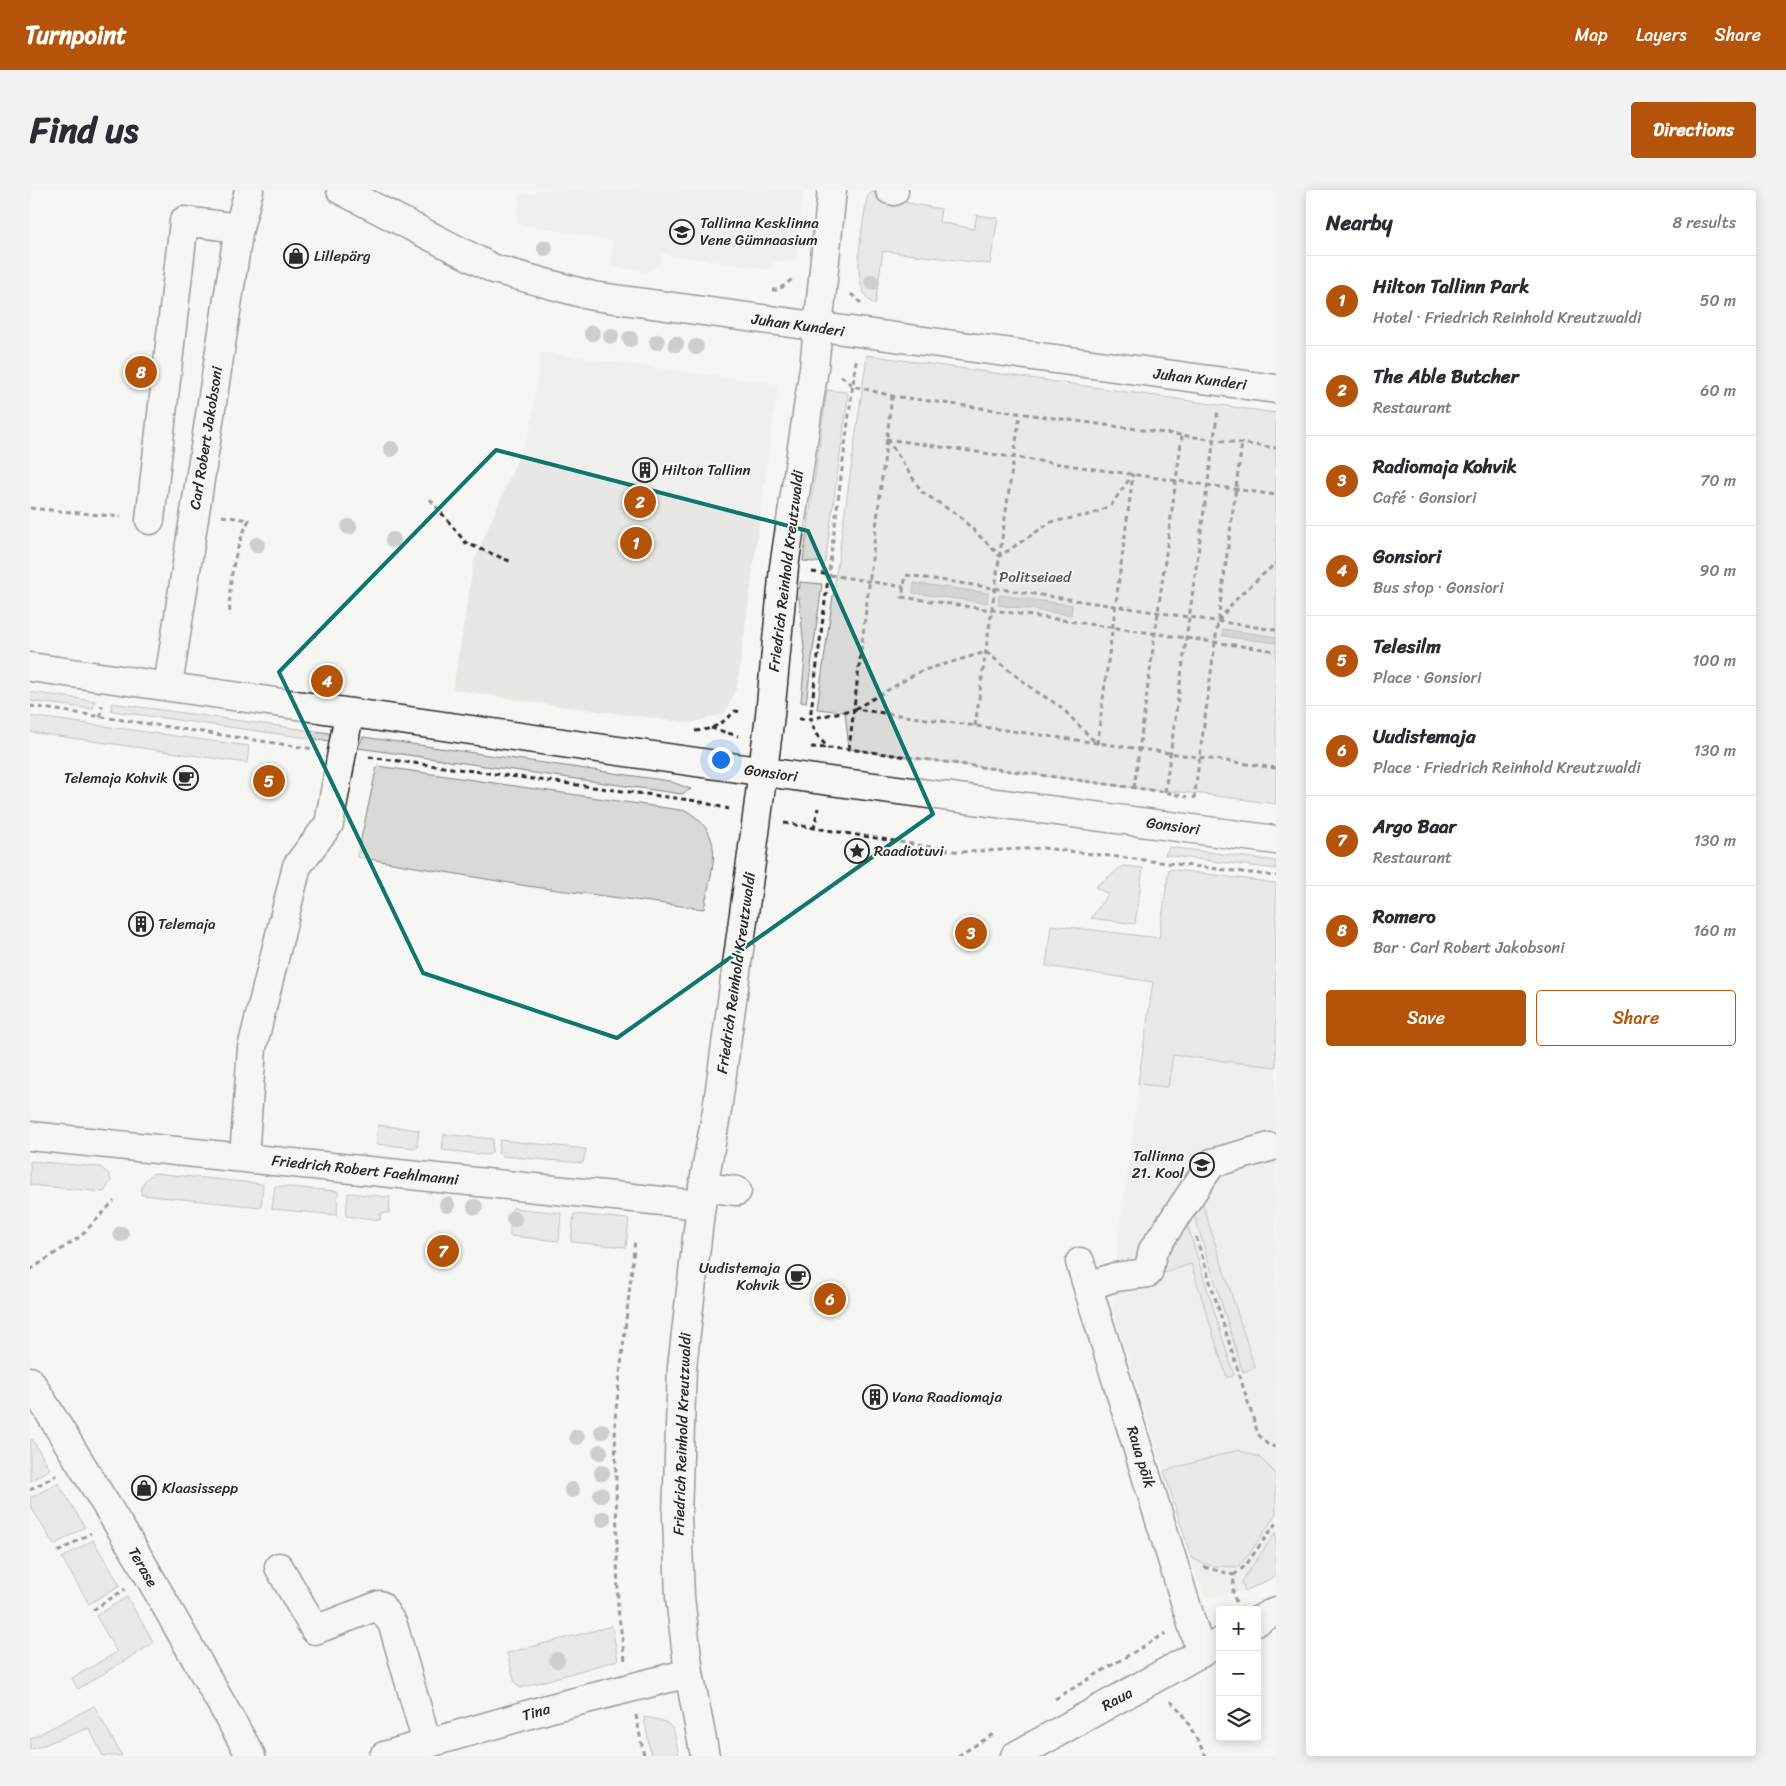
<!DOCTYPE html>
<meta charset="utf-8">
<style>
body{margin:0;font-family:Sriracha,sans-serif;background:#f2f2f3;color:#2b2b33}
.controls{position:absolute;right:15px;bottom:15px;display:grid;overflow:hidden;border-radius:5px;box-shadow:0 2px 12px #0003}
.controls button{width:45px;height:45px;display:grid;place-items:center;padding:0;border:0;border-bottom:1px solid #e1e1e2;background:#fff;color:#2b2b33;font:25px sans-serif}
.you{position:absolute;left:690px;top:569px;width:18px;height:18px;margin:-12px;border:4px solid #fff;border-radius:50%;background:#1a73e8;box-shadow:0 0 0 8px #1a73e833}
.badge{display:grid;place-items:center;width:32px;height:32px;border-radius:50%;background:#b45309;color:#fff;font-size:16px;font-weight:700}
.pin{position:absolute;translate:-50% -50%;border:2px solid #fff;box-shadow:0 1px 5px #0006}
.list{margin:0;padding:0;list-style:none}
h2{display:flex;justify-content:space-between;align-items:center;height:65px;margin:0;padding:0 20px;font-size:21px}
h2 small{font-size:16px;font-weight:400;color:#7c7c81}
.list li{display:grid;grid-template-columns:32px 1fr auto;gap:15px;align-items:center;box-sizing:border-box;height:90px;padding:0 20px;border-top:1px solid #e1e1e2}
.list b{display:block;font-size:19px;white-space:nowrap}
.list p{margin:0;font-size:16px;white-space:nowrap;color:#7c7c81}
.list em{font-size:16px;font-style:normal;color:#7c7c81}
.actions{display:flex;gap:10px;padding:15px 20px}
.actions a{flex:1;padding:11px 0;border:1px solid #b45309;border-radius:5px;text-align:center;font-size:18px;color:#b45309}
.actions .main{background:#b45309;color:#fff}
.icon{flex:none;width:28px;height:28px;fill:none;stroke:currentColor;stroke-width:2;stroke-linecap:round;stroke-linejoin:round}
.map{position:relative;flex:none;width:1246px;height:1566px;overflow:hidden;border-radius:5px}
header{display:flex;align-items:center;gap:30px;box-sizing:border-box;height:70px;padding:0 25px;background:#b45309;color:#fff}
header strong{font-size:24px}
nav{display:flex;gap:28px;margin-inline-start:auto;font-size:18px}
.intro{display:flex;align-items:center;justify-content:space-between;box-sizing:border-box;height:120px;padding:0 30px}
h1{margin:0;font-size:35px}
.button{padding:12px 22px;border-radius:5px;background:#b45309;color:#fff;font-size:18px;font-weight:700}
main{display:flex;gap:30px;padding:0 30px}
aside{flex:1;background:#fff;border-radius:5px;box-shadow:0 2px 12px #0003}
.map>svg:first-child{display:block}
.built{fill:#e7e7e3}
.green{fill:#d9d9d5;stroke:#828280}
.water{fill:#aeaeab;stroke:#7a7a78}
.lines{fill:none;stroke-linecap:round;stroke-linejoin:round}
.minor-casing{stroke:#2b2b2b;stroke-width:31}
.major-casing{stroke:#2b2b2b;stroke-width:31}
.path{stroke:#2b2b2b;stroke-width:3;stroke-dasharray:5 4;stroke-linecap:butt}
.minor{stroke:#f6f6f2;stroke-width:28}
.major{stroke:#f6f6f2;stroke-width:28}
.tree{fill:#9e9e9c}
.marked{fill:none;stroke:#0f766e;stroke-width:4;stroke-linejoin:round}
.labels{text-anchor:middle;stroke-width:4;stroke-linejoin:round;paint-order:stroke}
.poi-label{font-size:15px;fill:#2b2b2b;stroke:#f6f6f2;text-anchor:start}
.street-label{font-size:15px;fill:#2b2b2b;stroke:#f6f6f2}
.park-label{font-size:15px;fill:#565656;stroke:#f6f6f2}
</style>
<header>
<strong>Turnpoint</strong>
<nav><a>Map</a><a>Layers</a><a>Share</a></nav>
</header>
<div class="intro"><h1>Find us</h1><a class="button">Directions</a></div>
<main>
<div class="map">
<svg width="1246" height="1566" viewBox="0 0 1246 1566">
<rect width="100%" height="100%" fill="#f6f6f2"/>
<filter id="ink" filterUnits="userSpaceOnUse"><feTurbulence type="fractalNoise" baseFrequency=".02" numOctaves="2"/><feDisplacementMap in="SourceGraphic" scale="10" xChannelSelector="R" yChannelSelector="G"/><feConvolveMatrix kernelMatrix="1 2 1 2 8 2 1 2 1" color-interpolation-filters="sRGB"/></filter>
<g filter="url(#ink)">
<g class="built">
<polygon points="506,0 773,0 766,70 743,71 741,80 632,64 630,75 615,82 581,76 583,51 486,33 490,3 505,4"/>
<polygon points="511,162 748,194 707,497 695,523 661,533 499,512 423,499 444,371 500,240"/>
<polygon points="1139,679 1246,693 1246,1386 1221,1400 1183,1407 1175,1407 1172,1401 1083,1121 1087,1056"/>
</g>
<g class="green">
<path d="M845,2v5l66,12 -2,13 35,7 3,-14 21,3 -8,46 -107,-13 -8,54c-29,-17 -11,-80 -8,-108l3,-4z"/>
<polygon points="837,165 1246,223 1246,614 1172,604 1104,598 819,559 815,522 787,519"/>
<polygon points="797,200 817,202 818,208 795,373 773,371"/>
<polygon points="770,392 792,394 776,513 771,512 775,468 769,407"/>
<polygon points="0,502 65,511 63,519 0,511"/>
<polygon points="81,513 299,543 300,551 82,521"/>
<polygon points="0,526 219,556 217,573 0,542"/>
<polygon points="333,547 639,591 661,599 652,604 328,558"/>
<path d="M347,576l310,45c41,26 24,57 17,98l-177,-23 -170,-29z"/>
<polygon points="1139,657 1246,671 1246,679 1135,665"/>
<polygon points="1093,676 1113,678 1105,734 1061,728 1078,704 1065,697"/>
<polygon points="1139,679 1246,693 1246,877 1143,865 1138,897 1108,894 1123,792 1016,776 1021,735 1129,748"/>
<polygon points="348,935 389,940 387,958 346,954"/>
<polygon points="414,944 463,949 462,962 458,965 412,960"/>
<polygon points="470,950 556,959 553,973 471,966 468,963"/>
<polygon points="0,971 70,977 79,984 81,991 74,1002 0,995"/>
<path d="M124,983l109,11 -2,23 -120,-12c0,-11 4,-16 13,-22z"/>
<polygon points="245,996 308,1001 307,1025 242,1019"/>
<polygon points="318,1003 360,1007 359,1023 351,1023 350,1030 316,1026"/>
<polygon points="1171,1009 1225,1178 1213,1182 1163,1021"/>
<polygon points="483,1018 531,1023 529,1051 480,1046 480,1021"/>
<polygon points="544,1024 599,1029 596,1057 541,1052"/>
<path d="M1156,1031l48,154 -7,3 -36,-114 -27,9c-6,-22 9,-35 22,-52z"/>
<polygon points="2,1249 20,1279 0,1291 0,1250"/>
<polygon points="1208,1260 1229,1267 1246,1284 1246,1324 1220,1363 1207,1377 1185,1376 1171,1373 1161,1367 1134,1281"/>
<polygon points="28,1293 55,1337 24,1355 0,1315 0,1308"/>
<polygon points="1246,1342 1246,1386 1215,1401 1212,1391"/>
<polygon points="63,1350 90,1395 59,1414 32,1368"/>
<polygon points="97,1407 124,1453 48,1499 42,1488 87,1462 66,1426"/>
<polygon points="582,1436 588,1470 490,1498 485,1493 477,1463"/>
<polygon points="64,1516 92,1566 73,1566 59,1538 0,1560 0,1549"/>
<path d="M614,1527c32,5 29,9 35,39h-28z"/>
</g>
<g class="water">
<polygon points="884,393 958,403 957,413 883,403"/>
<polygon points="969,405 1042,415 1041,425 968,415"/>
<polygon points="1193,439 1246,447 1246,453 1193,446"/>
</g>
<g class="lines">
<defs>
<g id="minor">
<polyline points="311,0 464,79 563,106 1246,199"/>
<polyline points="860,0 864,1"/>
<polyline points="120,330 154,31 209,38"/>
<polyline points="138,496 209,38 219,0"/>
<polyline points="0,946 671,1015"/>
<polyline points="214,967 222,858 267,676 299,634 319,524"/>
<polyline points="673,997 707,1001"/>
<polyline points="1050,1072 1171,1463"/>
<polyline points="1058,1096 1085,1087 1118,1083 1123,1060 1182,973 1240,957"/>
<polyline points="0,1191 110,1370 221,1566"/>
<polyline points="249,1377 285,1440 350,1415 363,1435 397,1553"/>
<polyline points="1227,1431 1246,1421"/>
<polyline points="354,1566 521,1518 659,1483"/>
<polyline points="675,1566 659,1483 650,1407 647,1326 652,1177 673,997 687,920 725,643 740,525 754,377 784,178 802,0"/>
<polyline points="985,1566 1190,1452"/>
</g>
<polyline id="major" points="0,477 792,590 1246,650"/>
</defs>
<use href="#minor" class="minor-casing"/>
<use href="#major" class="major-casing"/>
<g class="path">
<polyline points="742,100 748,100 764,88"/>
<polyline points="821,104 831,113"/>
<polyline points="826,170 780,529 786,544 798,558 819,559 1135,602 1157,607"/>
<polyline points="811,186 823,196 862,206 1246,258"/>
<polyline points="856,249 1246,305"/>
<polyline points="857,249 892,302 929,326 970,366 1021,332 1063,324 1081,315 1103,284"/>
<polyline points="400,309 436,353 482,372"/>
<polyline points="0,318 91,327"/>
<path d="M192,326l27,4c-15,30 -21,63 -19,96"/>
<polyline points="782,382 874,397"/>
<polyline points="1188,431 1209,406 1246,373"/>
<polyline points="1246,440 876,385 872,407 1246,461"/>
<polyline points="0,516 284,559"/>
<polyline points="825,519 891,481 956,462 1004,500 1031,517 1067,554"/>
<polyline points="70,527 72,515"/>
<polyline points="769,529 780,529 825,519 1246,578"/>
<polyline points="945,536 990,224"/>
<polyline points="681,538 708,546"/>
<path d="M665,541c18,-1 28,-8 40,-20l7,1"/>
<polyline points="1067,554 1103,285"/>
<polyline points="781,557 797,558"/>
<polyline points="819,559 862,206"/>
<polyline points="339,567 667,611 699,619"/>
<polyline points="1104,598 1152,246"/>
<polyline points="1135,602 1188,219"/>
<polyline points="1164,609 1212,253"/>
<polyline points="754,633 931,662 1013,658 1246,686"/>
<polyline points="784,639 788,618"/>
<polyline points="1166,1047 1228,1244 1238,1255 1246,1257"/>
<polyline points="0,1080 51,1046 84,1011"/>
<polyline points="0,1300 26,1285"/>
<polyline points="28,1362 61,1343"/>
<polyline points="1174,1377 1204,1385"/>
<polyline points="1206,1412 1203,1403 1204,1385 1215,1376 1246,1333"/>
<polyline points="63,1420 95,1399"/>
<polyline points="595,1470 588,1419 585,1229 605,1050"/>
<polyline points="1025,1509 1136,1443"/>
<polyline points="1140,1511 1152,1522 1176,1566"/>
<polyline points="606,1525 614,1566"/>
<polyline points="928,1566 965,1543"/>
</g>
<use href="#minor" class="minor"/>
<use href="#major" class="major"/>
</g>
<g class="tree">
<circle cx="515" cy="58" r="8"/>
<circle cx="842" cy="92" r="8"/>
<circle cx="562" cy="143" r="8"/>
<circle cx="581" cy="146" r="8"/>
<circle cx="600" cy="149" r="8"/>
<circle cx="627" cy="152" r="8"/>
<circle cx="646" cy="154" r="8"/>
<circle cx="666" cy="157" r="8"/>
<circle cx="361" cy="259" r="8"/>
<circle cx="319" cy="337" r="8"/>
<circle cx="363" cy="350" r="8"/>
<circle cx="227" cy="355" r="8"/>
<circle cx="417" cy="1015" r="8"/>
<circle cx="445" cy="1017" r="8"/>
<circle cx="484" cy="1029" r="8"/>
<circle cx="91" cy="1044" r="8"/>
<circle cx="572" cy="1241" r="8"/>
<circle cx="547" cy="1247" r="8"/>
<circle cx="570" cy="1262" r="8"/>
<circle cx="572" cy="1283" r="8"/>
<circle cx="542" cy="1300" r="8"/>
<circle cx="571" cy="1305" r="8"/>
<circle cx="573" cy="1329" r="8"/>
<circle cx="527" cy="1470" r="8"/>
</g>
</g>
<path d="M0 0H1246V1566H0ZM466,260l312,81 125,283 -316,224 -194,-65 -144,-301z" fill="#f6f6f2" fill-opacity=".55" fill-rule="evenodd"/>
<path class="marked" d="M466,260l312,81 125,283 -316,224 -194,-65 -144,-301z"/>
<defs>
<symbol id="school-ring" viewBox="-11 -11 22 22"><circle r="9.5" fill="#f6f6f2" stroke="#2b2b2b" stroke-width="1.5"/><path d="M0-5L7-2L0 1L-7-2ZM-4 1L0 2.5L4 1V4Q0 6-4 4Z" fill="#2b2b2b"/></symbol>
<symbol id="shop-ring" viewBox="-11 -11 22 22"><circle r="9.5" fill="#f6f6f2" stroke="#2b2b2b" stroke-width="1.5"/><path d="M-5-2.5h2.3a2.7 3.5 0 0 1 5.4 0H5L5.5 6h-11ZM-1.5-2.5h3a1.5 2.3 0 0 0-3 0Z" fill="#2b2b2b"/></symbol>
<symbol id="building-ring" viewBox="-11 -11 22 22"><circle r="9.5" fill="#f6f6f2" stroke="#2b2b2b" stroke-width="1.5"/><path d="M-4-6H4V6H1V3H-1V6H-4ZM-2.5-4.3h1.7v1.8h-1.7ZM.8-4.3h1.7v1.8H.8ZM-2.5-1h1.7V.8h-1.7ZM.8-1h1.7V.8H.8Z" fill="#2b2b2b"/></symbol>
<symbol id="cafe-ring" viewBox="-11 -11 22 22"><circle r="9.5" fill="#f6f6f2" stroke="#2b2b2b" stroke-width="1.5"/><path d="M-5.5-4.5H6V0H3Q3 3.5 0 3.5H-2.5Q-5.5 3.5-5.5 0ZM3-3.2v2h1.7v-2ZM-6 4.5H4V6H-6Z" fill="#2b2b2b"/></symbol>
<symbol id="sight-ring" viewBox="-11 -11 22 22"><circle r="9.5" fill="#f6f6f2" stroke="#2b2b2b" stroke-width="1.5"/><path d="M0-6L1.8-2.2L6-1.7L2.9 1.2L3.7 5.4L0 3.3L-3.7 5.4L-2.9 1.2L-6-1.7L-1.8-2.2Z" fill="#2b2b2b"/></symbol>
</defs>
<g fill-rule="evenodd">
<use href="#school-ring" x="638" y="28" width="28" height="28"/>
<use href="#shop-ring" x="252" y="52" width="28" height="28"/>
<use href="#building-ring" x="601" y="266" width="28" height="28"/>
<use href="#cafe-ring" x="142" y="574" width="28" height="28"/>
<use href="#sight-ring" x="813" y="647" width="28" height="28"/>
<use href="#building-ring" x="97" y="720" width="28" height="28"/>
<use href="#school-ring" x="1158" y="961" width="28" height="28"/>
<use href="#cafe-ring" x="754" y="1073" width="28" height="28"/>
<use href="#building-ring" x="831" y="1193" width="28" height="28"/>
<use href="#shop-ring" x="100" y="1284" width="28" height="28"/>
</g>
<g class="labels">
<g class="poi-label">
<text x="670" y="38">Tallinna Kesklinna<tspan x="670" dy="17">Vene Gümnaasium</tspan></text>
<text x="284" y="71">Lillepärg</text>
<text x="632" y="285">Hilton Tallinn</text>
<text x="138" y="593" text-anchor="end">Telemaja Kohvik</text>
<text x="844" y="666">Raadiotuvi</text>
<text x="128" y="739">Telemaja</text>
<text x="1154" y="971" text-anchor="end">Tallinna<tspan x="1154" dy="17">21. Kool</tspan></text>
<text x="750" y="1083" text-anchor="end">Uudistemaja<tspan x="750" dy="17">Kohvik</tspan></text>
<text x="862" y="1212">Vana Raadiomaja</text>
<text x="132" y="1303">Klaasissepp</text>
</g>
<g class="street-label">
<text transform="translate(768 135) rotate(8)" y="5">Juhan Kunderi</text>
<text transform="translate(1170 189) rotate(7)" y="5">Juhan Kunderi</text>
<text transform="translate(176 248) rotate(-81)" y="5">Carl Robert Jakobsoni</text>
<text transform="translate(756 381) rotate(-83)" y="5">Friedrich Reinhold Kreutzwaldi</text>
<text transform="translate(741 583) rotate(8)" y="5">Gonsiori</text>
<text transform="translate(1143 636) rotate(8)" y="5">Gonsiori</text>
<text transform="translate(706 783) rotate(-82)" y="5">Friedrich Reinhold Kreutzwaldi</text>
<text transform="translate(335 980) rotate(6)" y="5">Friedrich Robert Faehlmanni</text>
<text transform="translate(652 1244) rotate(-88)" y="5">Friedrich Reinhold Kreutzwaldi</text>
<text transform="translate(1111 1267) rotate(73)" y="5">Raua põik</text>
<text transform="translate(113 1377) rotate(60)" y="5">Terase</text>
<text transform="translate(1087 1509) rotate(-29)" y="5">Raua</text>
<text transform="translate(506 1522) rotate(-16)" y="5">Tina</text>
</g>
<g class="park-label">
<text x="1005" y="392">Politseiaed</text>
</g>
</g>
</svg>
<div class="controls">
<button>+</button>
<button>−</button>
<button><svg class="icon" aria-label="layers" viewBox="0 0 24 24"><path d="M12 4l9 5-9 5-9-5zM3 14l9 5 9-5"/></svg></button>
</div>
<div class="you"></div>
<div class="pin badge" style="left:606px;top:353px">1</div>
<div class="pin badge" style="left:610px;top:312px">2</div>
<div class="pin badge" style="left:941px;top:743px">3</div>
<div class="pin badge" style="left:297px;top:491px">4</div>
<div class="pin badge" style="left:239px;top:591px">5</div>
<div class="pin badge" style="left:800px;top:1109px">6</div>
<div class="pin badge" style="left:413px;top:1061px">7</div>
<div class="pin badge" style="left:111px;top:182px">8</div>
</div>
<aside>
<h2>Nearby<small>8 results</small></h2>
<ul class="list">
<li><span class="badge">1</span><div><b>Hilton Tallinn Park</b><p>Hotel · Friedrich Reinhold Kreutzwaldi</p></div><em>50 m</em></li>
<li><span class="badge">2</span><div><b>The Able Butcher</b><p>Restaurant</p></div><em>60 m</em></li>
<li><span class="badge">3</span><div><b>Radiomaja Kohvik</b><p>Café · Gonsiori</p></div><em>70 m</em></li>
<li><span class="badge">4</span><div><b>Gonsiori</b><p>Bus stop · Gonsiori</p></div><em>90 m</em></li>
<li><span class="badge">5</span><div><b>Telesilm</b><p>Place · Gonsiori</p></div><em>100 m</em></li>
<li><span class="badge">6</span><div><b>Uudistemaja</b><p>Place · Friedrich Reinhold Kreutzwaldi</p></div><em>130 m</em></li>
<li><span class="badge">7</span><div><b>Argo Baar</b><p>Restaurant</p></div><em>130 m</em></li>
<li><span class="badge">8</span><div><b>Romero</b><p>Bar · Carl Robert Jakobsoni</p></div><em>160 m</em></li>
</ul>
<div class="actions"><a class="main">Save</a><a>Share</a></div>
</aside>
</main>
